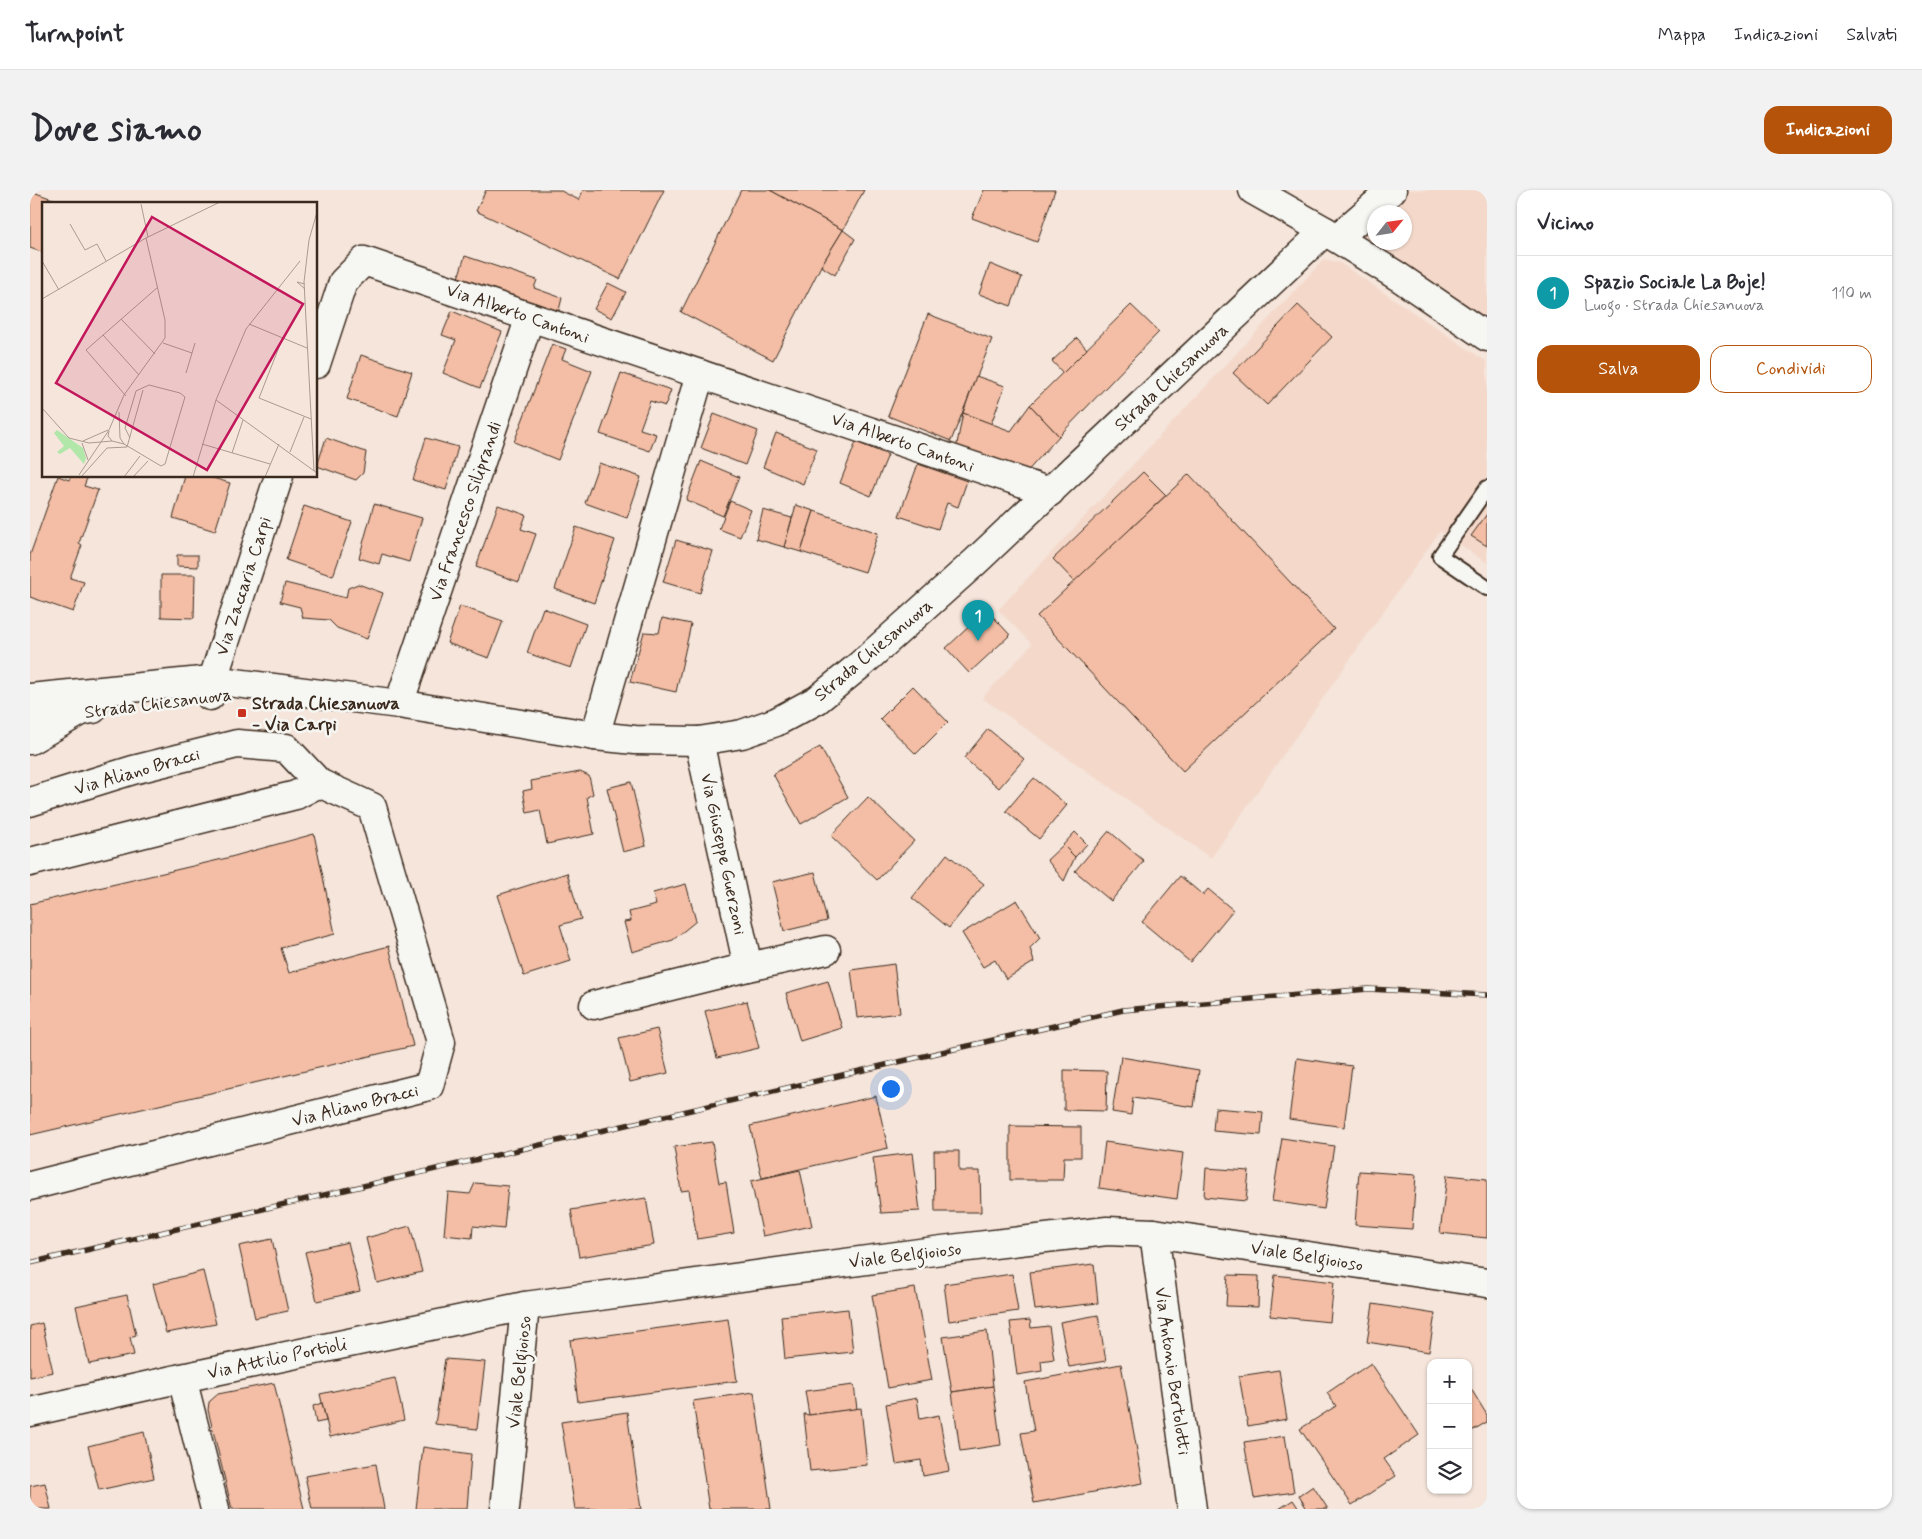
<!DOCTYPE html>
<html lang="it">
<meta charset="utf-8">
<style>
body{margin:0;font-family:Mynerve,sans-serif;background:#f2f2f3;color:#2b2b33}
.controls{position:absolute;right:15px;bottom:15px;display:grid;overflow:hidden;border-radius:10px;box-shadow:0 1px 4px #0004}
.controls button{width:45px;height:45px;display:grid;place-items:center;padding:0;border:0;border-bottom:1px solid #e1e1e2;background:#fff;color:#2b2b33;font:25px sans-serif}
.compass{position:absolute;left:1337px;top:15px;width:45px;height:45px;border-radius:50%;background:#fff;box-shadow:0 1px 4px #0004;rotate:60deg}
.you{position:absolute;left:860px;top:898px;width:18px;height:18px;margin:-12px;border:4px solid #fff;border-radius:50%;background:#1a73e8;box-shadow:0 0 0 8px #1a73e833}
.badge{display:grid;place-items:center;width:32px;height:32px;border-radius:50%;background:#b45309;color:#fff;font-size:16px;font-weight:700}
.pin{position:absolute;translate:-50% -41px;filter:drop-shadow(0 1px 2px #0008)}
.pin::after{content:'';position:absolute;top:26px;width:18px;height:15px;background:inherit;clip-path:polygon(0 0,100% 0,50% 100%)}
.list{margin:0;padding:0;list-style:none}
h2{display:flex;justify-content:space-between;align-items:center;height:65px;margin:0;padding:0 20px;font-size:21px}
h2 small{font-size:16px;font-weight:400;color:#7c7c81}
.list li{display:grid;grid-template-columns:32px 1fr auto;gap:15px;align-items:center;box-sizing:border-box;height:75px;padding:0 20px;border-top:1px solid #e1e1e2}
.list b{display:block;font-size:19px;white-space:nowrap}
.list p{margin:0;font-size:16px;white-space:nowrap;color:#7c7c81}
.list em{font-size:16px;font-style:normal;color:#7c7c81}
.actions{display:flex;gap:10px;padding:15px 20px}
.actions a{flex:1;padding:11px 0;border:1px solid #b45309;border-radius:15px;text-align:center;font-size:18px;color:#b45309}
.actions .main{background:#b45309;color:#fff}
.icon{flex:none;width:28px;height:28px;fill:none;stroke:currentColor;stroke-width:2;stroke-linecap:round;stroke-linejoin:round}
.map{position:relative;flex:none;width:1457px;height:1319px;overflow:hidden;border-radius:15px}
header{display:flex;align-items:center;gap:30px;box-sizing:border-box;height:70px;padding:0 25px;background:#fff;border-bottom:1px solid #e1e1e2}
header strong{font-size:24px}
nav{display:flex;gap:28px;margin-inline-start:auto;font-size:18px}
.intro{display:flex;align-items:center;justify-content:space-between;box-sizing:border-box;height:120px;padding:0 30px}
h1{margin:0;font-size:35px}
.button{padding:12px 22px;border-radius:15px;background:#b45309;color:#fff;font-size:18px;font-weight:700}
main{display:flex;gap:30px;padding:0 30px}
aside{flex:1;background:#fff;border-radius:15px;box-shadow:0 1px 4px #0004}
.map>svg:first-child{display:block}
.built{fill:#f4d9cb;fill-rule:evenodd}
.building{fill:#f3bea5;stroke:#3b2a1e}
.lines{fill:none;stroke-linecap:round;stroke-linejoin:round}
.lane-casing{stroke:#3b2a1e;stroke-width:18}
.street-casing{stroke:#3b2a1e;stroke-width:31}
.secondary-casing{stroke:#3b2a1e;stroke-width:31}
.lane{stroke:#f6f6f2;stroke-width:14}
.street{stroke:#f6f6f2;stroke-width:28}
.secondary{stroke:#f6f6f2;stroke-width:28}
.rail-casing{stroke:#3b2a1e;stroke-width:5.5}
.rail{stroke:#f6f6f2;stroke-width:4;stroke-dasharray:11;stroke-linecap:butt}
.poi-dot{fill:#c8321e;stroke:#f6f6f2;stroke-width:2}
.labels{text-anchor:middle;stroke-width:5;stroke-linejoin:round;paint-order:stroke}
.street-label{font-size:18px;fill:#3b2a1e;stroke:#f6f6f2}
.poi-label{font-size:18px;font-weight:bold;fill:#3b2a1e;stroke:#f6f6f2;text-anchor:start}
.inset-road{fill:none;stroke:#ab9a8f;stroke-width:1}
.view{fill:#c2185b;fill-opacity:0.15;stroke:#c2185b;stroke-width:2.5}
.inset-edge{fill:none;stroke:#3b2a1e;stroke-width:2.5}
</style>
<header>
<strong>Turnpoint</strong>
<nav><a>Mappa</a><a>Indicazioni</a><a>Salvati</a></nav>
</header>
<div class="intro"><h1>Dove siamo</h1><a class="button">Indicazioni</a></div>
<main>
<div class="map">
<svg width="1457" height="1319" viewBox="0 0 1457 1319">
<rect width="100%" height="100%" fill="#f5e5db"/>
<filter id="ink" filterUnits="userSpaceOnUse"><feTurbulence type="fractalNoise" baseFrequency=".02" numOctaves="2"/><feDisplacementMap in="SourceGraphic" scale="10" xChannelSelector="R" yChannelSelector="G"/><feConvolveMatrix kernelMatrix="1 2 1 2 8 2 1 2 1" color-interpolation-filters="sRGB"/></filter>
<g filter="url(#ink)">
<g class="built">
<path d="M1372,0h85v134l-140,-96zM1344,22h30v30h-30z"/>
<polygon points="1294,69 1310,73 1457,172 1457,373 1410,341 1181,668 952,508 1002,454 968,420"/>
</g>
<g class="building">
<polygon points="456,0 529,0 549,10 553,0 634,0 590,89 446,21"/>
<polygon points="711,0 740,0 813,40 791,76 743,170 651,122"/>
<polygon points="740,0 834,0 813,40"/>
<polygon points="954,0 1025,0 1007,52 942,28"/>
<polygon points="0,1 37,14 14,14 14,63 0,58"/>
<polygon points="813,40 825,49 805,85 791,76"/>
<polygon points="435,66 507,90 504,98 532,108 528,124 427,91"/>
<polygon points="960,74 992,87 981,116 949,104"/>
<polygon points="578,93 596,102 582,128 564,119"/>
<polygon points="1101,115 1129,142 1029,246 1000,215"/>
<polygon points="1268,115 1302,147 1237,215 1203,183"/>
<polygon points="422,121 472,142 450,198 413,183 426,150 412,145"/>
<polygon points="898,124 962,149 921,251 858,226"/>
<polygon points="1047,148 1057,159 1033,183 1022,171"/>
<polygon points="522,154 536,159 532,169 562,181 528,270 484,252"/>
<polygon points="331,165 382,182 368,226 317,209"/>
<polygon points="591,183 641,200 635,216 620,211 610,239 626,244 620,261 570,244"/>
<polygon points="946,186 975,196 961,234 933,223"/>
<polygon points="1000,215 1029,246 994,285 926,259 933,223 981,241"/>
<polygon points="684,224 728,241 715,275 671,258"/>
<polygon points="746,243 787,259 773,294 733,277"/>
<polygon points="296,248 336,262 333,283 326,290 287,276"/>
<polygon points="396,248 428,257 416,300 383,290"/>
<polygon points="826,252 858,265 841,306 810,293"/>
<polygon points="671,271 709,287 693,326 656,310"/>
<polygon points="569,273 611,287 597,328 555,313"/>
<polygon points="888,274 937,291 928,317 917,313 908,339 869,326"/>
<polygon points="1113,282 1136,305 1045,392 1023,369"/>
<polygon points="1159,284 1304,439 1153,581 1007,426"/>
<polygon points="28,286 39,290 41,286 58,286 54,296 68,300 49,353 52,355 40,388 54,392 43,422 0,407 0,365"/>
<polygon points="155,286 176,286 200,293 185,341 143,328"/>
<polygon points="700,311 721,320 710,347 689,339"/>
<polygon points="344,314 392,328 379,372 352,364 349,374 329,368"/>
<polygon points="468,315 496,325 491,339 506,344 489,392 446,377"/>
<polygon points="766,315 784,321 771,362 754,357"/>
<polygon points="274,316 322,332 303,386 256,370"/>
<polygon points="733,320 762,328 754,357 726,349"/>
<polygon points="784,321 848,343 835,382 771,362"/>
<polygon points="1457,324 1457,356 1441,346"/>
<polygon points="546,337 585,350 564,413 525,399"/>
<polygon points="646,350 683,361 670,403 633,392"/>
<polygon points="147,365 168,365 168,377 147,376"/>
<polygon points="131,385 165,385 164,428 131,427"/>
<polygon points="255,393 316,408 318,398 328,394 353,403 337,449 307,438 299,430 273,428 270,417 250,412"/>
<polygon points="430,416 473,431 459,468 417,453"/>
<polygon points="513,418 556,434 541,478 497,463"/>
<polygon points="957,420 980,445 939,483 916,458"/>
<polygon points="632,428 661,434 646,502 600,492 614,442 629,443"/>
<polygon points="883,496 918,532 886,564 850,529"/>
<polygon points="958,539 994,569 969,598 934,568"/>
<polygon points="790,557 818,607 771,634 743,584"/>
<polygon points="550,582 559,586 563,604 557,607 564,644 517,654 510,620 497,623 493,601 502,599 501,591"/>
<polygon points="1004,588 1037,615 1009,649 976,621"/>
<polygon points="601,592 616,656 593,662 577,598"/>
<polygon points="838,607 884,651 847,690 801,646"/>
<polygon points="1079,641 1114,671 1081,711 1045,681"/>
<polygon points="1045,642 1057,654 1045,667 1033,655"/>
<polygon points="284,644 305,744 251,758 259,783 359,756 383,856 0,945 0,714 197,668"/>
<polygon points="1033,655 1045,667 1034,691 1017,670"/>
<polygon points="917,664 954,694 919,738 882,708"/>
<polygon points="785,682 797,731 754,741 742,692"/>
<polygon points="537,683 551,729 530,735 541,771 494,786 468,705"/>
<polygon points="1150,686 1173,705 1178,699 1203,720 1160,772 1112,732"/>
<polygon points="656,694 666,731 643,750 602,762 594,732 601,731 599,722 626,715 623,703"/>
<polygon points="987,710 1010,748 1000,758 1004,772 976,789 965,770 953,777 932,743"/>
<polygon points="864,774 870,823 827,828 821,780"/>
<polygon points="798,791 812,838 770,851 756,803"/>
<polygon points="717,811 729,858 687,868 675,821"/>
<polygon points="627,839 638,883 600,892 589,848"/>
<polygon points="1091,867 1169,880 1164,917 1103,908 1101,925 1082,922"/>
<polygon points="1267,868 1322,876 1314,937 1259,929"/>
<polygon points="1034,880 1077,881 1076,921 1034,920"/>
<polygon points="846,906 858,958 732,988 720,936"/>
<polygon points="1185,918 1233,922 1231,945 1183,941"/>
<polygon points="980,936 1051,937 1051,967 1034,967 1033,990 980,990"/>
<polygon points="1252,948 1304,956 1294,1019 1242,1011"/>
<polygon points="682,952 689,993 696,992 704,1043 667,1049 659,1000 651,1001 644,957"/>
<polygon points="1075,952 1153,963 1147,1009 1069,998"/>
<polygon points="904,961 929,961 929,981 950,981 951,1022 905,1022"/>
<polygon points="883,963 890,1021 851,1023 843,968"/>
<polygon points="1176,978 1219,981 1216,1011 1174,1007"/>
<polygon points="770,980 782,1036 733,1046 721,991"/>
<polygon points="1329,981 1386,985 1382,1039 1325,1035"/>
<polygon points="1417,985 1457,989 1457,1048 1410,1043"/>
<polygon points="445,993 478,996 474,1039 443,1036 442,1048 414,1045 418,1002 440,1004"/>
<polygon points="616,1008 624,1055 549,1067 541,1020"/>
<polygon points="380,1036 392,1082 347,1093 336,1048"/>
<polygon points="242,1049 258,1121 225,1128 209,1056"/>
<polygon points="318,1052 330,1101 287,1111 275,1062"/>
<polygon points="1064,1074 1068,1113 1005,1120 1000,1082"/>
<polygon points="173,1081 186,1134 136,1143 123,1094"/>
<polygon points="982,1084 988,1121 919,1131 914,1094"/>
<polygon points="1198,1085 1229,1086 1228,1117 1196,1116"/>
<polygon points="1245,1085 1304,1092 1300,1132 1240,1126"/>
<polygon points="885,1098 902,1190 858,1198 842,1105"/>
<polygon points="97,1105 106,1145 100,1147 104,1165 59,1174 46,1116"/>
<polygon points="1343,1114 1405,1124 1399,1162 1337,1152"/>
<polygon points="818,1119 823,1162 755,1169 751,1126"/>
<polygon points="1068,1125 1076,1171 1039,1177 1030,1132"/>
<polygon points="698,1129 707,1191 548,1212 540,1150"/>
<polygon points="1000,1130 1001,1138 1019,1136 1024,1169 1011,1171 1012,1181 987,1185 980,1132"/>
<polygon points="12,1133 23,1182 0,1187 0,1136"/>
<polygon points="957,1141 963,1196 922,1202 913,1147"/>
<polygon points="415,1169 455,1172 447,1239 405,1234"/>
<polygon points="1341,1173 1389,1245 1354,1269 1366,1286 1322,1315 1270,1239 1306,1216 1297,1203"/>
<polygon points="1091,1174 1113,1293 1004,1313 991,1243 1004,1241 995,1192"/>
<polygon points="1249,1180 1257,1229 1218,1236 1209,1186"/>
<polygon points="365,1188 374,1230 300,1247 290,1204"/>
<polygon points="244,1193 274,1319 202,1319 178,1220 179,1212 188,1204"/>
<polygon points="1438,1194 1457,1225 1457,1232 1438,1243"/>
<polygon points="824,1195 827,1219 779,1225 775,1201"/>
<polygon points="963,1196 971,1255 930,1261 922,1202"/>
<polygon points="724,1202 741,1319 679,1319 663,1211"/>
<polygon points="887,1208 890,1229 909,1225 919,1281 893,1286 891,1270 866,1274 856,1214"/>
<polygon points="292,1213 296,1231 286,1233 283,1216"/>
<polygon points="831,1218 837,1275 780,1281 774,1224 779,1225"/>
<polygon points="597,1222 611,1319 545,1319 531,1232"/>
<polygon points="114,1242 124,1288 69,1300 58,1256"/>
<polygon points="1255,1246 1264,1302 1224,1308 1214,1252"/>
<polygon points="393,1257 441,1264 437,1319 386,1319"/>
<polygon points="346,1274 354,1319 282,1319 275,1286"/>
<polygon points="15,1293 21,1319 0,1319 0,1296"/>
<polygon points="1283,1296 1298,1319 1277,1319 1269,1306"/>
<polygon points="1263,1310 1269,1319 1249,1319"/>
</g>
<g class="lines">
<defs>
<polyline id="lane" points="1457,298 1410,366 1457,398"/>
<g id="street">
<polyline points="1307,48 1362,0"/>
<polyline points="286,174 313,92 334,71 1020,302"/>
<polyline points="180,506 186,480 249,286"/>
<polyline points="369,514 500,127"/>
<polyline points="565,546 670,184"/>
<polyline points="0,550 51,521"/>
<polyline points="669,551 718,777"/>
<polyline points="0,612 103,580 207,554 256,558 289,593 342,617 411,852 399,896 0,996"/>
<polyline points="0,672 266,605 289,593"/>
<polyline points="564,815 718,777 796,760"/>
<polyline points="1124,1043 1162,1319"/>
<polyline points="152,1188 185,1319"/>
<polyline points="0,1222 152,1188 495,1116 912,1060 1077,1041 1124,1043 1457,1093"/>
<polyline points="475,1319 495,1116"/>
</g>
<g id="secondary">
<polyline points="1223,0 1295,41 1369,87 1457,147"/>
<polyline points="0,508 182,490 369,514 565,546 605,550 669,551 712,544 746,532 787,510 830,475 945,372 1295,41"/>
<polyline points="0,529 63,519"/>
</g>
</defs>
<use href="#lane" class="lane-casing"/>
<use href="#street" class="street-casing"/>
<use href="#secondary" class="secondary-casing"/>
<use href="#lane" class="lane"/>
<use href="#street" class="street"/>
<use href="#secondary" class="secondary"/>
<defs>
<polyline id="rail" points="0,1073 1093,820 1338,799 1457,805"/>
</defs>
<use href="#rail" class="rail-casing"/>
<use href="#rail" class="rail"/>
</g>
</g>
<rect class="poi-dot" x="207" y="518" width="10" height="10" rx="2.5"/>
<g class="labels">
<g class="street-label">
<text transform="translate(488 123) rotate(19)" y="6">Via Alberto Cantoni</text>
<text transform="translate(1141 187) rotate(-43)" y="6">Strada Chiesanuova</text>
<text transform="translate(873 252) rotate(19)" y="6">Via Alberto Cantoni</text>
<text transform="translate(435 321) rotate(-71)" y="6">Via Francesco Siliprandi</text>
<text transform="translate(213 396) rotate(-72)" y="6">Via Zaccaria Carpi</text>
<text transform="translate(843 460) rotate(-40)" y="6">Strada Chiesanuova</text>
<text transform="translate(128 513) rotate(-7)" y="6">Strada Chiesanuova</text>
<text transform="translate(107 581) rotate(-16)" y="6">Via Aliano Bracci</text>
<text transform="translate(694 664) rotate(78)" y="6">Via Giuseppe Guerzoni</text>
<text transform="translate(325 915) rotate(-14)" y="6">Via Aliano Bracci</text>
<text transform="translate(875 1065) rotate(-7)" y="6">Viale Belgioioso</text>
<text transform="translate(1277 1066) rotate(9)" y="6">Viale Belgioioso</text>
<text transform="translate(247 1168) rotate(-12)" y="6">Via Attilio Portioli</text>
<text transform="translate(1143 1181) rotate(82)" y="6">Via Antonio Bertolotti</text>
<text transform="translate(489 1182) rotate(-84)" y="6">Viale Belgioioso</text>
</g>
<g class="poi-label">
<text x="222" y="519">Strada Chiesanuova<tspan x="222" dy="21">- Via Carpi</tspan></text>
</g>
</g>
<g transform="translate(12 12)">
<rect width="275" height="275" fill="#f5e5db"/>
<path d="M15,228l26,18 3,10 -2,6 -14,-16 -10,6 -3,-2 7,-6 -10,-13z" fill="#b1e8aa"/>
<path class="inset-road" d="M99,2l7,33M28,22l15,26 12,-6 9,17M0,59l17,29M263,82l-8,-2 8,7M0,97l104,-61 74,-36M79,117l34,35M207,122l58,24M61,133l36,40M241,135l-24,61 52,21M121,141l29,10M144,171l9,-30M84,194l-40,-46 72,-63M174,198l101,73M0,206l27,30 20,5 23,-2M77,210l1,26 4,6 37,22 4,-2 20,-67 -5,-4 -31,-8 -13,6 -11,37 5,10M67,229l-1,5 4,5 12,3M41,239l25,-11M40,241l6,17M160,242l68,20M248,250l14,-35M190,251l11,-33M272,269l-10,-189 5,-42 8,-28M37,273l30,-45 15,-35 41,-57v-18l-19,-82M39,275l26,-29 20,-1 16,-57M82,275l16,-21M91,275l15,-16M151,275l23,-77 30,-71 54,-68M223,275l14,-33"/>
<path class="view" d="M110,15l151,87 -96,166 -151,-87z"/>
<rect width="275" height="275" class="inset-edge"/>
</g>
</svg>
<div class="controls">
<button>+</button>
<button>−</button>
<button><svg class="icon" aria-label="layers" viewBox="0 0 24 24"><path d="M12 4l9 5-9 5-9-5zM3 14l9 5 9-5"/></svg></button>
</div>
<svg class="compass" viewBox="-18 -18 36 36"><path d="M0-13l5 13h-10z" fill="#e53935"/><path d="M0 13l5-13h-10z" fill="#7c7c81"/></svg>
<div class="you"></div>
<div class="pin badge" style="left:948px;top:451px;background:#0f9aa8">1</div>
</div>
<aside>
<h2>Vicino<small></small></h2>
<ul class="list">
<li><span class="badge" style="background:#0f9aa8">1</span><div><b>Spazio Sociale La Boje!</b><p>Luogo · Strada Chiesanuova</p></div><em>110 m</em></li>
</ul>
<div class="actions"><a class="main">Salva</a><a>Condividi</a></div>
</aside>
</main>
